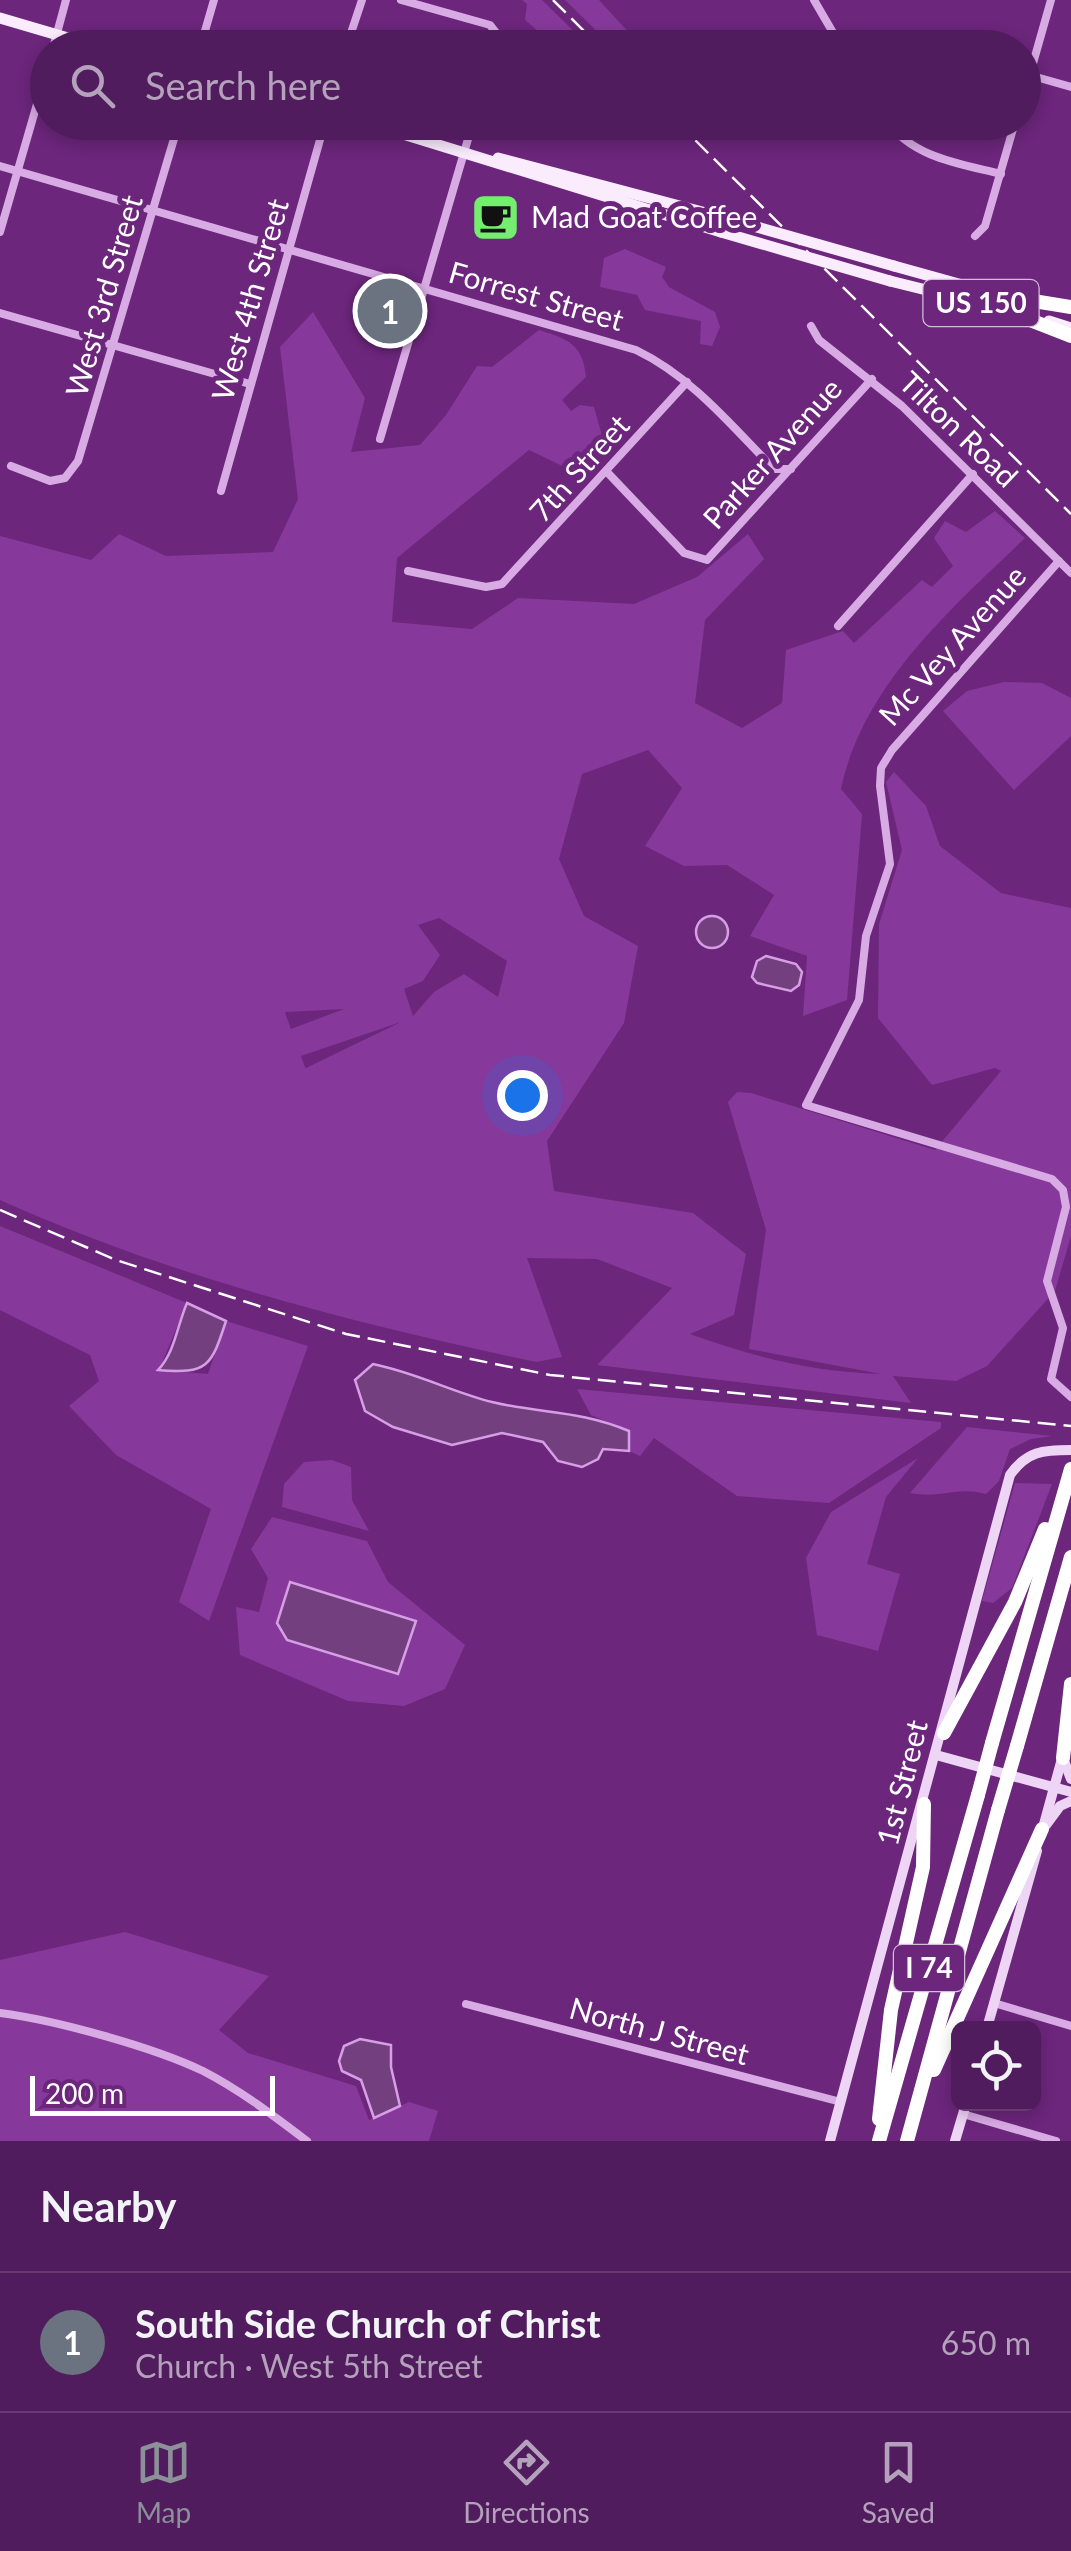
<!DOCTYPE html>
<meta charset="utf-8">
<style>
body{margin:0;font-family:Lato,sans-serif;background:#5b2966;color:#f1f3f6}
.controls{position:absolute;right:30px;bottom:30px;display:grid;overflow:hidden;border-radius:15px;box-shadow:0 5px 15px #0003}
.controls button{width:90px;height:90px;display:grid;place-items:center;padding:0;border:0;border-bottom:2px solid #673a72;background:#511c5d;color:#f1f3f6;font:50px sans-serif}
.scale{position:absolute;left:30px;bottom:25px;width:245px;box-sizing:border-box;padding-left:10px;border:5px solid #fff;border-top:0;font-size:28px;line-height:35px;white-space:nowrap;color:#fff;-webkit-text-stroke:8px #6c267c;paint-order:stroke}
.you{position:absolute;left:522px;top:1095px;width:35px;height:35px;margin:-25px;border:8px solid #fff;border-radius:50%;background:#1a73e8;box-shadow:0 0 0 15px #1a73e833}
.badge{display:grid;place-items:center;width:65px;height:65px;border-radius:50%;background:#8c9099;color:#fff;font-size:32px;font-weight:700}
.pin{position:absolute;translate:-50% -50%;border:5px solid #fff;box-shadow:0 2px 10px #0006}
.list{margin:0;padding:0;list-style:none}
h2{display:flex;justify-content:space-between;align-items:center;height:130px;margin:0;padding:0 40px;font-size:42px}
h2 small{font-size:32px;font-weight:400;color:#b4a1bc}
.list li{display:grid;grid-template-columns:65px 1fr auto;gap:30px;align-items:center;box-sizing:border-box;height:140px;padding:0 40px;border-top:2px solid #673a72}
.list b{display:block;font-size:38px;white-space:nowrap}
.list p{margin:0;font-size:32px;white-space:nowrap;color:#b4a1bc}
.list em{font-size:32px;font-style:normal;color:#b4a1bc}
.icon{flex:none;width:55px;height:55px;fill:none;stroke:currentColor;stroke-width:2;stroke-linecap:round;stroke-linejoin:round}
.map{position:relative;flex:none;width:1071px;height:2141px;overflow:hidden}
.search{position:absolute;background:#511c5d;box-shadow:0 5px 15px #0003;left:30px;right:30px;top:30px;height:110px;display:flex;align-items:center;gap:25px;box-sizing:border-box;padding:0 35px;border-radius:55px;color:#b4a1bc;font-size:38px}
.sheet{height:270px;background:#511c5d}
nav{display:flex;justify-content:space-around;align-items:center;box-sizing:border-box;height:140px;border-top:2px solid #673a72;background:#511c5d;font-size:28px;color:#b4a1bc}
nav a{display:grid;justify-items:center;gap:5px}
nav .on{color:#8c9099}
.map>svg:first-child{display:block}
.green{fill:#86399a;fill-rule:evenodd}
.water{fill:#743f7f;stroke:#d69fe5;stroke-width:2.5}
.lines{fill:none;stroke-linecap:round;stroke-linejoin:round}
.street{stroke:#d9abe5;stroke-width:8}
.secondary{stroke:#eed4f5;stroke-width:10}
.primary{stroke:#faebfd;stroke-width:11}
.highway{stroke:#fff;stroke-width:14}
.rail{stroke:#fff;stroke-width:2.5;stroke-dasharray:18 8;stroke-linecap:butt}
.primary-bridge{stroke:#faebfd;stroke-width:11}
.highway-bridge{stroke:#fff;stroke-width:14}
.labels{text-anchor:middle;stroke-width:10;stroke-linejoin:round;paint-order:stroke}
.shield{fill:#6c267c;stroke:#d3bed8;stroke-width:2.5}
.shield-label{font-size:28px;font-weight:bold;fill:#fff}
.poi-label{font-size:30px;fill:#fff;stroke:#6c267c;text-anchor:start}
.street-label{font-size:30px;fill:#fff;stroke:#6c267c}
</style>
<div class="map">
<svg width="1071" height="2141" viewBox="0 0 1071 2141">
<rect width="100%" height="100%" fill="#6c267c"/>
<g class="green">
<polygon points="522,0 542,0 590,47 557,47 525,20 527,4"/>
<polygon points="565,0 599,0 642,47 613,47"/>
<polygon points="625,249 666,267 662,277 669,287 715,312 720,327 712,346 700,344 701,321 645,310 637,295 600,287 604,258"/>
<path d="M313,312l52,86 -14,54 69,-7 26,-30 31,-49 15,1 47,-37c30,9 44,15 47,47l-24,23 9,11 9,-6 14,2 12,43 -29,23 -48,-23 -132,108 -5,64 80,7 46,-31 116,6 63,-27 51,-43 16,25 -59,61 -10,83 47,25 40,-25 4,-53 57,-19 11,12 68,-63 10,7 21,-21 -19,-28 11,-17 21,11 29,-21 30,27c-74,71 -162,147 -184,251l21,25 -15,186 -44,16 4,-60 -57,-20 24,-41 -47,-30 -43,1 -39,-20 37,-58 -34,-38 -66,24 -23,85 25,57 54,30 -14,77 -77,118 7,50 139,22 53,41 -12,61 -44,19c67,24 120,37 191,40l-132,-25 17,-119 -38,-128 9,-10 14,1 184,57 66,-79 -6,-3 -63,17 -54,-67 1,-94 23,-74 -16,-68 8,-10 32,34 14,40 61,47 70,15v328l-16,55 -68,75 -31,15 -63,-5 18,27 -314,-38 75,-77 -75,-29 -70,-1 35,99 -26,5c-184,-39 -364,-85 -536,-162v-664l91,24 28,-26 47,22 107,-4 25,-53 -18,-152zM439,918l68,43 -9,36 -34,-23 -30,18 -21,24 -9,-27 19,-8 17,-26 -22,-30zM344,1009l-53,20 -6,-16 1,-1zM401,1022l-95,46 -1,-1 -4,-11z"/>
<polygon points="1004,682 1042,683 1071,698 1071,736 1014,790 943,711 967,691"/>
<polygon points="0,1226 187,1303 159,1370 208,1374 226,1321 308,1346 209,1621 179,1602 211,1509 116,1455 69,1406 99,1381 90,1355 0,1310"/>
<polygon points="577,1389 941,1422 941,1428 829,1503 737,1496 654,1438 640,1456 629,1451 629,1431 591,1415"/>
<path d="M967,1427l85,9 -21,3 -21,10 -11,32 -13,13c-31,-8 -42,5 -76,-1z"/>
<polygon points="918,1458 886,1497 867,1564 900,1574 878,1651 817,1635 806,1558 831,1512"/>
<polygon points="332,1460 351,1467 352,1500 369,1531 282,1507 284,1484 304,1462"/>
<polygon points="1015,1483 1052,1484 1012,1588 993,1603 982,1601"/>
<polygon points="272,1517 367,1541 388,1582 465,1645 445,1689 404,1706 348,1701 240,1655 236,1607 259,1612 268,1578 251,1549"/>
<polygon points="125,1932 269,1976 219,2030 248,2053 356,2086 369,2120 409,2102 438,2111 429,2141 0,2141 0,1960"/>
</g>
<g class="water">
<circle cx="712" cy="932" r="16"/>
<polygon points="766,956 796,964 802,972 799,985 791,991 757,983 752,977 757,961"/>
<path d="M187,1303l39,18c-15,46 -18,53 -68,49 17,-18 19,-44 29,-67z"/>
<path d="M373,1364c44,9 79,28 119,38 50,12 87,8 137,29v20l-26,-2 -5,10 -16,8 -24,-6 -15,-19 -41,-9 -50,12 -59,-18 -28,-16 -10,-31z"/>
<polygon points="290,1582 416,1621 398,1674 287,1640 277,1623"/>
<polygon points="360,2039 391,2045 391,2067 400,2106 374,2118 361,2080 342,2071 339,2061 344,2046"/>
</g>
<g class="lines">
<g class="street">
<polyline points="401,0 490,25 497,34 496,48"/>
<polyline points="814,0 842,48"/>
<polyline points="53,48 66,0"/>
<polyline points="200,48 214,0"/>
<polyline points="346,48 362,0"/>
<polyline points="1029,75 1071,87"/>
<polyline points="1024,95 1051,0"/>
<path d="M888,122c25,36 74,42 113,52"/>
<path d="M0,166l636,184c56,27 95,75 138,119h17"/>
<polyline points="0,232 48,66"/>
<polyline points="975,236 985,226 1015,122"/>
<polyline points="0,313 250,384"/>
<polyline points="811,326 819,340 902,406 1071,573"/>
<polyline points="380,439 473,122"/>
<polyline points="11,466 50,481 65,478 78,461 179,122"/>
<polyline points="607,472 684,553 707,560 872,379"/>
<polyline points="221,491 325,122"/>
<polyline points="1059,561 892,750 881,768 880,786 890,864 866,936 859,1000 806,1105 1052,1179 1063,1190 1066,1207 1047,1281 1063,1328 1051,1379 1071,1397"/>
<polyline points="408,571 486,587 502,584 687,382"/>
<polyline points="838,626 973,474"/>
<polyline points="994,2003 1071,2026"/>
<polyline points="466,2004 841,2102"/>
<path d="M0,2013c55,7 153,34 203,58 37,19 71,45 104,70"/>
<polyline points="963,2114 1056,2141"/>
</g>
<g class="secondary">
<polyline points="936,1755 1071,1792"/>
<polyline points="1063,1758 1071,1779"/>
<polyline points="1046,1825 1060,1806 1071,1801"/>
<polyline points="1041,1835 1063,1755"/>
<polyline points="987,2028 1037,1851"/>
<path d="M830,2141l180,-666c17,-24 33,-25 61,-25"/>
<polyline points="955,2141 966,2104"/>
</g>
<g class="primary">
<polyline points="0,18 102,48"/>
<polyline points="364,122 721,232"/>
<polyline points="498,158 725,218"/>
<polyline points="894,266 1009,298"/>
<polyline points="890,281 1007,310"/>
<polyline points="1049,321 1071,328"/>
</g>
<g class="highway">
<polyline points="1003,296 1071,307"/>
<polyline points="999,308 1071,336"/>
<polyline points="944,1733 1015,1602 1045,1529"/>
<polyline points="992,1743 1071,1469"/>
<polyline points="1017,1746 1071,1557"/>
<polyline points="1063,1758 1071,1684"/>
<polyline points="934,2070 1042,1829"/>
<polyline points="879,2119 891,2010 923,1867 924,1804"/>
<polyline points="879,2141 978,1795"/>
<polyline points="907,2141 998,1810"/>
</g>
<g class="rail">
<polyline points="553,0 601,48"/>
<polyline points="677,122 1071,514"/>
<polyline points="0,1210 116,1260 346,1334 550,1375 1071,1426"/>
</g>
<g class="primary-bridge">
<polyline points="725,218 894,266"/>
<polyline points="721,232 890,281"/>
</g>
<g class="highway-bridge">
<polyline points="978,1795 992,1743"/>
<polyline points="998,1810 1017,1746"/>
</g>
</g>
<defs>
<symbol id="cafe-square" viewBox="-11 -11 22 22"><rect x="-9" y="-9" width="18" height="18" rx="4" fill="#75ee70" stroke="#6c267c"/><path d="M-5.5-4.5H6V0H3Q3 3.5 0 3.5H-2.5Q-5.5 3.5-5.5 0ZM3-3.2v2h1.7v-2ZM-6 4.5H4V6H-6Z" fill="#111"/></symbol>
</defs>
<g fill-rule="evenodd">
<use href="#cafe-square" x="468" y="190" width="55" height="55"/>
</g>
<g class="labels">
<g class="shield">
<rect x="923.5" y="280" width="115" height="46" rx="8"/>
<rect x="894" y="1945" width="70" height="46" rx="8"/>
</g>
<g class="shield-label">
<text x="981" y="313">US 150</text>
<text x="929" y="1978">I 74</text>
</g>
<g class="poi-label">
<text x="531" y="228">Mad Goat Coffee</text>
</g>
<g class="street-label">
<text transform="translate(105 296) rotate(-74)" y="10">West 3rd Street</text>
<text transform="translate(536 297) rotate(16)" y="10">Forrest Street</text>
<text transform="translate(251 300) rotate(-74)" y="10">West 4th Street</text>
<text transform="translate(958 430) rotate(44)" y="10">Tilton Road</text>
<text transform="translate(773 454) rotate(-48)" y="10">Parker Avenue</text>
<text transform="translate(580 469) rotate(-48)" y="10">7th Street</text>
<text transform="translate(953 646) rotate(-48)" y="10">Mc Vey Avenue</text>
<text transform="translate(903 1783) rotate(-76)" y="10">1st Street</text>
<text transform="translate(659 2032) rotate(15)" y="10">North J Street</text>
</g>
</g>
</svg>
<div class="controls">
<button><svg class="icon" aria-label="locate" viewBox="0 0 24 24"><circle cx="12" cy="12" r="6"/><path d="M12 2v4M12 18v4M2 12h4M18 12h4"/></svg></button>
</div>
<div class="scale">200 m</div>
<div class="you"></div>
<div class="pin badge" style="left:390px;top:311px;background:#6b7280">1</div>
<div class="search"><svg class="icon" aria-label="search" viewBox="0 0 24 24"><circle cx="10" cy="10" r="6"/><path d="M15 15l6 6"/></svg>Search here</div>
</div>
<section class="sheet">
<h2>Nearby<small></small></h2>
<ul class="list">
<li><span class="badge" style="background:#6b7280">1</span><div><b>South Side Church of Christ</b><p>Church · West 5th Street</p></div><em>650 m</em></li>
</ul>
</section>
<nav>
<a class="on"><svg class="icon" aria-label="map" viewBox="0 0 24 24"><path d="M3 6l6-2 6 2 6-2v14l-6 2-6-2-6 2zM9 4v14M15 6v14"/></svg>Map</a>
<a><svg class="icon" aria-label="directions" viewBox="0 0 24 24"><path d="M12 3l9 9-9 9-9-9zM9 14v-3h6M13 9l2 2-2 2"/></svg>Directions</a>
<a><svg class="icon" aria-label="saved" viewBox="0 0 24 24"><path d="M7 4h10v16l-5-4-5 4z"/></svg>Saved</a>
</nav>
